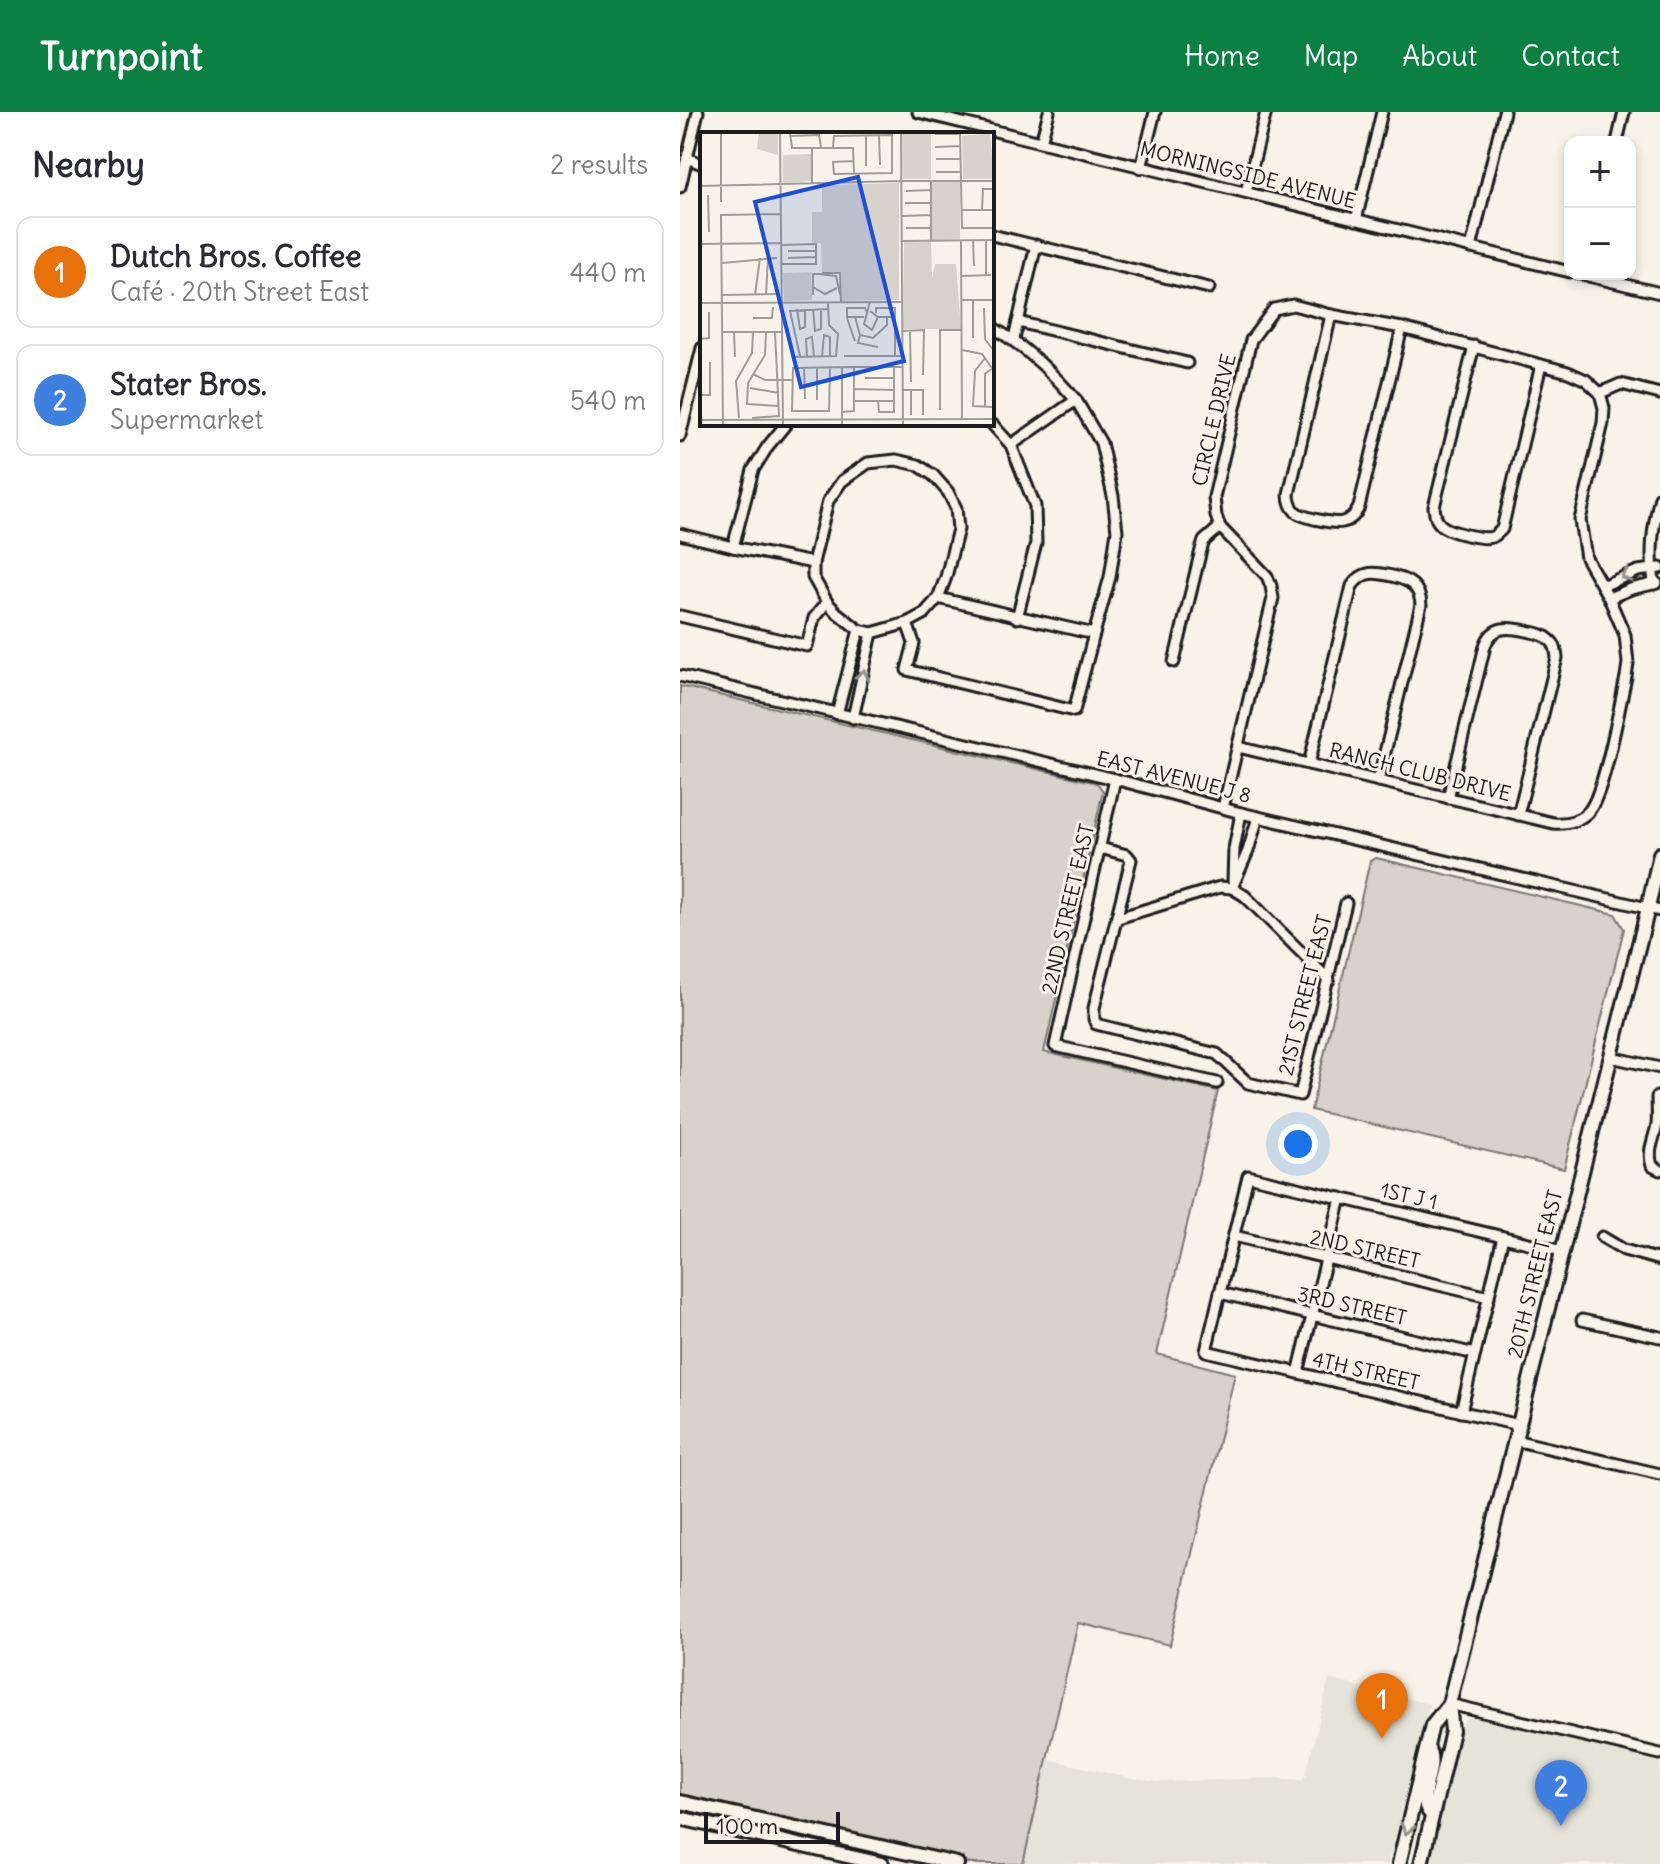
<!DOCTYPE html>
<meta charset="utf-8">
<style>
body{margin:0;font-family:Delius,sans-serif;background:#f7f7f7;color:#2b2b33}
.controls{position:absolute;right:24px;top:24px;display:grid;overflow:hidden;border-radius:16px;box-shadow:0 4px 12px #0003}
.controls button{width:72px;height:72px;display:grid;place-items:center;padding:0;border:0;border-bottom:2px solid #e1e1e2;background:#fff;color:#2b2b33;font:40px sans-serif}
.scale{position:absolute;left:24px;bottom:20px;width:136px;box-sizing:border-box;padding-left:8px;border:4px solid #1c1c1c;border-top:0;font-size:22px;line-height:28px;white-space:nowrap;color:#1c1c1c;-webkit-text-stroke:6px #f7f3e8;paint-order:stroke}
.you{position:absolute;left:618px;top:1032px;width:28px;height:28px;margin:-20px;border:6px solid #fff;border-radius:50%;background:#1a73e8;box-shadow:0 0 0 12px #1a73e833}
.badge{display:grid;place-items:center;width:52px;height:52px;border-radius:50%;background:#0b8043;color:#fff;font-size:26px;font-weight:700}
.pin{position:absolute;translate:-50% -66px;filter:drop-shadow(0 2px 4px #0008)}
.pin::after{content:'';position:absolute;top:42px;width:28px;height:24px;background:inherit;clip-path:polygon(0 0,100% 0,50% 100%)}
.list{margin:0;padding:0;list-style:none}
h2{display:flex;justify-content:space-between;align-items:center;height:104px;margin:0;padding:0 32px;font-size:34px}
h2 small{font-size:26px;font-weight:400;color:#7c7c81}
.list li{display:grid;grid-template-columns:52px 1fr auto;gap:24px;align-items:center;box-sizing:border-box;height:112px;margin:0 16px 16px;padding:0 16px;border:2px solid #e1e1e2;border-radius:16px}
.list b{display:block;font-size:30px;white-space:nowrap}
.list p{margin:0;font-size:26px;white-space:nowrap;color:#7c7c81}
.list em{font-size:26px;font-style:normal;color:#7c7c81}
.map{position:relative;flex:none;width:980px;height:1752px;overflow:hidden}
header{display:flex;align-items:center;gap:48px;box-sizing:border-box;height:112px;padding:0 40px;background:#0b8043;color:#fff}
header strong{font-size:38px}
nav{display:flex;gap:44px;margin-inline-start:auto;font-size:28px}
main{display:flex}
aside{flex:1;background:#fff}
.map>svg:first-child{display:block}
.built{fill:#e6e3d9}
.green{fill:#d7d3cb;stroke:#7a7874;stroke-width:2}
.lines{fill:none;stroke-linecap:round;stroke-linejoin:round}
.minor-casing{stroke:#1c1c1c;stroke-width:15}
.major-casing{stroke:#1c1c1c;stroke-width:18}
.minor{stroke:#f7f3e8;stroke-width:9}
.major{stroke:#f7f3e8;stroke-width:12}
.oneway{stroke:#94928c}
.labels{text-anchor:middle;stroke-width:6;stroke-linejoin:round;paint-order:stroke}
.street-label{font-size:20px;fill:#1c1c1c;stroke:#f7f3e8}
.inset-road{fill:none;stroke:#9f9d96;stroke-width:2}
.view{fill:#1d4ed8;fill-opacity:0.15;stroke:#1d4ed8;stroke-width:4}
.inset-edge{fill:none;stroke:#1c1c1c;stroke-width:4}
</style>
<header>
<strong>Turnpoint</strong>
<nav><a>Home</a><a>Map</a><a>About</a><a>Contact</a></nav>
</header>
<main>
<aside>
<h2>Nearby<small>2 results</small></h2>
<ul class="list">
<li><span class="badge" style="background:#e8710a">1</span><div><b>Dutch Bros. Coffee</b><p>Café · 20th Street East</p></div><em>440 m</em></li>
<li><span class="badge" style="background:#3f7fe0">2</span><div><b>Stater Bros.</b><p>Supermarket</p></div><em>540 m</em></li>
</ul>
</aside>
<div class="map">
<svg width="980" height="1752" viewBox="0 0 980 1752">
<rect width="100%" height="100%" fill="#f7f3e8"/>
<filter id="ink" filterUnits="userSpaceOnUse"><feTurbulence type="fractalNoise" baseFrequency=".0125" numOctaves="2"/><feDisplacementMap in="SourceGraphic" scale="16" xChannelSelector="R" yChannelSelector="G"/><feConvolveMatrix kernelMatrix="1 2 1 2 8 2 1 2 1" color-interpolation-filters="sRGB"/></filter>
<g filter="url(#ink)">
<g class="built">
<polygon points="649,1567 749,1592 708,1752 342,1752 364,1646 453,1667 480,1670 596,1666 622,1668 626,1663"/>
<polygon points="789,1606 799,1607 980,1650 980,1752 748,1752 783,1612"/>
</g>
<g class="green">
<polygon points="0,574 417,671 423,679 364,940 538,979 477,1242 555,1262 490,1533 398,1511 343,1752 292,1752 0,1683"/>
<polygon points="696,746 935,802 944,817 884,1057 631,998 690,749"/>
</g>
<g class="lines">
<defs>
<g id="minor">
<polyline points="238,0 890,160"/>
<polyline points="361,30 369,0"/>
<polyline points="937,30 944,0"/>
<polyline points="7,46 22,52"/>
<polyline points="461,56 475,0"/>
<polyline points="0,75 18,0"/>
<polyline points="566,80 586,0"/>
<polyline points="676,108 702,0"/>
<polyline points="312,123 529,176"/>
<polyline points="791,136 824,0"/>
<polyline points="900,162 980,181"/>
<path d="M651,203l-42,179c0,7 2,13 7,18 5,4 12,5 18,7 19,4 36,9 45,-12l43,-179"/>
<polyline points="338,210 507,251"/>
<path d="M312,215c33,19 59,44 84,73l-65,45"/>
<polyline points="334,227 356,133"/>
<path d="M794,234l-40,161c1,7 1,13 7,18 7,7 42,15 51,12 5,-2 6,-4 10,-8l39,-164"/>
<polyline points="396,288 421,331 433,384 437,419 430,465 414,522"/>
<polyline points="106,312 88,334 73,358 53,435 133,451"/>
<polyline points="312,312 331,333 355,394 356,431 337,506"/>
<polyline points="0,324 22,236"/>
<polygon points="216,348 238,353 253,363 268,380 276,396 278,417 266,465 258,486 244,502 227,511 192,521 179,518 156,500 147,490 133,465 133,451 148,389 162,369 188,351"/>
<polyline points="0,422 53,435"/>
<path d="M974,472c-4,-32 -2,-55 6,-87"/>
<polyline points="922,474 958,459 980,456"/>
<polyline points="929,486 951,477 977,471"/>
<polyline points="0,504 127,534 134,506 147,490"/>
<polyline points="227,511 234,531 227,558 394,599 414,522 258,486"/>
<polyline points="494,550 521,438 524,429 540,415"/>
<polyline points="0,564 435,667 561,701 980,799"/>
<polyline points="157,602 179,518"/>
<polyline points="173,606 192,521"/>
<path d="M558,635l315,76c13,1 26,-2 35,-11 16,-16 32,-108 38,-135l2,-14 -3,-28 -16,-37 -23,-40 -6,-38 23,-97 1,-15 -4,-15"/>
<path d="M629,652l43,-178c11,-16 23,-14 40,-10 17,4 28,10 29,29l-43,176"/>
<polyline points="435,667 375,934 537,971"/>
<path d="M768,686l37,-152c7,-21 23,-19 42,-15 8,2 17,3 23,9 6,5 6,11 7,18l-39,157"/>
<polyline points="543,696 593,486 591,474 587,464 540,415 536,404 534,385 571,228 594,197 613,193 651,203 722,216 888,260 906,268 920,281 941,272 980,282"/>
<polyline points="420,736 447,743 451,748 414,896 414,907 416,912 537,942 568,971 620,983 666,791"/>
<polyline points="553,769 554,737 561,701"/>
<polyline points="552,776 568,739 578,705"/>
<polyline points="438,806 540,775 552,776 565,784 649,868"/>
<polyline points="931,945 980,956"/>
<path d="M977,985c0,9 1,19 0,28 -3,15 -10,26 -5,41l8,4"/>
<polyline points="554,1124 809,1185"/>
<polyline points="922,1125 944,1138 980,1148"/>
<polyline points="540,1181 795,1242"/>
<polyline points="902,1208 980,1225"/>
<polyline points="618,1261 661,1086"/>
<polyline points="781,1300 823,1125"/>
<polyline points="838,1313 526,1239 568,1064 882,1139"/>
<polyline points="834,1328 980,1362"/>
<polyline points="769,1592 980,1642"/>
</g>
<g id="major">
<path d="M747,1635c13,22 -15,49 5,68"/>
<polyline points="0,1690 277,1752"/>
<polyline points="0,1706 202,1752"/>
<polyline points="719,1752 752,1613 769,1592"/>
<polyline points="741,1752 772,1619 769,1592 968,796 980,742"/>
</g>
</defs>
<use href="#minor" class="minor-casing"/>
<use href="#major" class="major-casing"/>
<use href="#minor" class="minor"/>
<use href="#major" class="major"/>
</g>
<defs><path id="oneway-chevron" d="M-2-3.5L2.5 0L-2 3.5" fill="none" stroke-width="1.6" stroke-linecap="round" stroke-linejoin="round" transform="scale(2)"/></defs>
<g class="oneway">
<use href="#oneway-chevron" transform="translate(946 464) rotate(160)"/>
<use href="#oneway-chevron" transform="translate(183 563) rotate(-77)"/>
<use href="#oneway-chevron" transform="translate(727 1717) rotate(103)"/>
</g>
</g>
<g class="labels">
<g class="street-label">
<text transform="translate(568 63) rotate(14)" y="7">MORNINGSIDE AVENUE</text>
<text transform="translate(534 308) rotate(-77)" y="7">CIRCLE DRIVE</text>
<text transform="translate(740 660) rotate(14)" y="7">RANCH CLUB DRIVE</text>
<text transform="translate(494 665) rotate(14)" y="7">EAST AVENUE J 8</text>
<text transform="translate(388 797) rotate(-77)" y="7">22ND STREET EAST</text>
<text transform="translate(625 883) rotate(-76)" y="7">21ST STREET EAST</text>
<text transform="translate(729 1084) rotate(13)" y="7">1ST J 1</text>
<text transform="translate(685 1137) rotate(13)" y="7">2ND STREET</text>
<text transform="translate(855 1162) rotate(-76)" y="7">20TH STREET EAST</text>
<text transform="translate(672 1194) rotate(13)" y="7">3RD STREET</text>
<text transform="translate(686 1259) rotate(13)" y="7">4TH STREET</text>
</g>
</g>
<g transform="translate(20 20)">
<rect width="294" height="294" fill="#f7f3e8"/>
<path d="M59,1h19v22l-21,-6zM202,1h29v46h-28zM290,1l4,46h-31l-1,-43zM111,22v27l-28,2v-28zM232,50h28v57l-28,1zM199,51v117l-57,1 -1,-29h-19l-1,-29h-9v-31h10v-27zM204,110h27l1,36 3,-14h21l5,65h-58zM111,140l1,28 -28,1 -1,-28z" fill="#d7d3cb"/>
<path class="inset-road" d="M21,1v69M80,1l3,292M90,1l2,15h61l1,26M201,1l2,292M260,1l2,95h32M235,2h25M166,3v31M179,3l1,30M90,4l29,-1 2,12M112,15v36M133,15l1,-11 58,-1v38l-58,1 -1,-12 21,-1M235,15l26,-1M236,27h25M236,40h25M199,49h95M0,54l201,-5M206,59l25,-1M8,63l1,37M205,71h26M262,78h32M282,78l1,-21h11M202,84l29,-1M206,96h25M261,108l1,178M273,108l1,26M286,108v35M202,109l92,-1M231,109v-60M0,112l81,-1M88,119h28M88,126l28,-1M22,131l55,-5M81,132h35v-20l-35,1M122,141h18l1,29M262,144l29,-1M113,155l12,7 12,-6M22,163l55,-1M55,163l5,-37M66,163l2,-37M113,163v-21h6l17,2 4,18M262,168h32M273,168v38M170,170l-6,22 8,6 6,-13 -8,-6M0,171l201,-1M284,176l1,31 9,12M97,177l3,20 5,-2v-18M113,177l2,22 6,-2v-20M176,181v-5h19v9M155,185l5,18 13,3 14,-13v-8h-9M164,185h-17v-9h18l2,5M187,185h8v39M53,186h19l1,-11M147,186l8,23M201,199l23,-1 -1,45M210,199l1,51M22,200h60M34,200l1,25M66,200l-1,23 -17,28 -1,21 32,2M160,203l-2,8 20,4M89,205l4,20 43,-1 2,-22 -9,-9 -1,-23M0,207l9,-1v-26M262,218l20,4 12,17M100,224l-10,-45 38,-2M144,224h57M107,225l-1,-18 6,-2 2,20M122,225l2,-22 6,2v20M285,226l-10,13 -2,35 21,1M117,235v33M130,235l-1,44h-37l1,-43 61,-1h48M142,235v58M104,236l1,31M53,242l12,6h27M165,246h30M50,256l29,5M154,257l40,1M202,258h21v25M211,258v25M0,263h10v-33M154,269h41M178,269l1,11h15v-45M285,275v-33l8,-6M240,278v-80h21M142,280l12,-1v-44M39,286l-3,-37 16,-28 1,-21M52,286l27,-2 -4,-84M0,288l294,-1M23,293l-2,-210 60,-1"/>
<path class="view" d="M158,45l46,184 -103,26 -46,-185z"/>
<rect width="294" height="294" class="inset-edge"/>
</g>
</svg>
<div class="controls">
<button>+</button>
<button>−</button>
</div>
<div class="scale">100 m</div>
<div class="you"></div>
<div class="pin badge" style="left:702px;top:1627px;background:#e8710a">1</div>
<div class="pin badge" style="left:881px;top:1714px;background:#3f7fe0">2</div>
</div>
</main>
